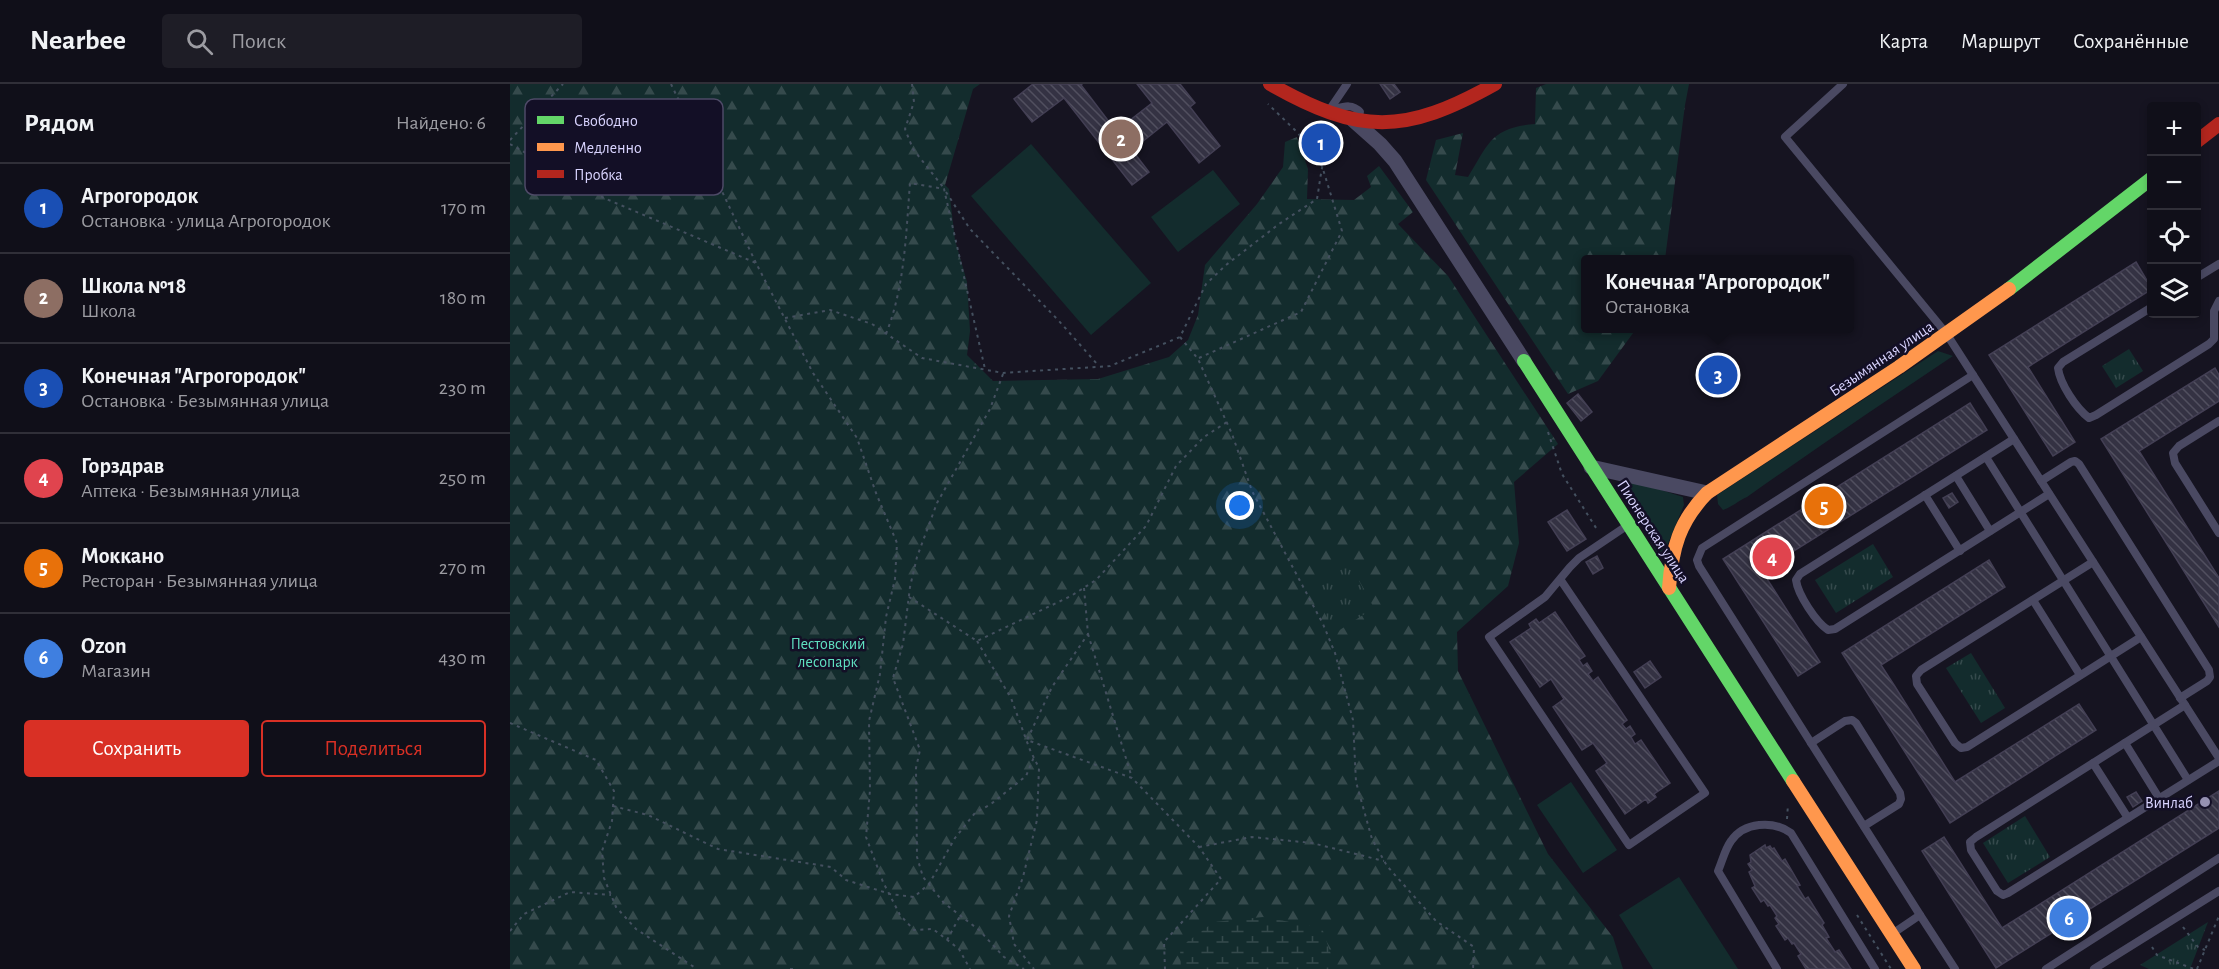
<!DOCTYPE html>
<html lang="ru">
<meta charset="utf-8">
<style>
body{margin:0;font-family:"Alegreya Sans",sans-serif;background:#1e1d26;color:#f1f3f6}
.controls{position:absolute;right:18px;top:18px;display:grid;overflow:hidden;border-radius:6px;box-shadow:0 3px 9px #0003}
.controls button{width:54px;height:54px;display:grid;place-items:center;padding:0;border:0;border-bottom:2px solid #302f38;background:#100f19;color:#f1f3f6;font:30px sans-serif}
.you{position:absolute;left:730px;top:422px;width:21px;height:21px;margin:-15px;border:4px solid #fff;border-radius:50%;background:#1a73e8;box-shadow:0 0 0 9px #1a73e833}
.badge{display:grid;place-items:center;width:39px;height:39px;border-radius:50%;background:#d93025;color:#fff;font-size:20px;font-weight:700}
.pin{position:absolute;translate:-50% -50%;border:3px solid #fff;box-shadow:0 2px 6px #0006}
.popup{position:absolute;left:1071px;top:171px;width:273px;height:78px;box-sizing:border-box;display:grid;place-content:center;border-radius:6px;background:#100f19;filter:drop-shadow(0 2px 4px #0005);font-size:20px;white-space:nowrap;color:#9c9ca2}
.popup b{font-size:22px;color:#f1f3f6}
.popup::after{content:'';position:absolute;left:50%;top:100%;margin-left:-12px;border:12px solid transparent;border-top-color:#100f19}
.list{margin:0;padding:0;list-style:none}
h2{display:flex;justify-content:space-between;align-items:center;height:78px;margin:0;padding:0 24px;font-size:26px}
h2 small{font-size:20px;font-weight:400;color:#9c9ca2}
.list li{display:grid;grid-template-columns:39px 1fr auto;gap:18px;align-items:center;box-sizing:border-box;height:90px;padding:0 24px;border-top:2px solid #302f38}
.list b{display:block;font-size:22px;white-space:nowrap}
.list p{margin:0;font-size:20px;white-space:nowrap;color:#9c9ca2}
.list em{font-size:20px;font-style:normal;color:#9c9ca2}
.actions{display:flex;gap:12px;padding:18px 24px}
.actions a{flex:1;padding:14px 0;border:2px solid #d93025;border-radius:6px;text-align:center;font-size:21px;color:#d93025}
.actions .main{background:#d93025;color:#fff}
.icon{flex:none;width:33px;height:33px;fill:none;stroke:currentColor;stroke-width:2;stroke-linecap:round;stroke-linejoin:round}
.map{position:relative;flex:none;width:1709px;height:885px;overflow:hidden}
header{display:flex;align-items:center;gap:36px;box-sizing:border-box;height:84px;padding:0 30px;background:#100f19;border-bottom:2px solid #302f38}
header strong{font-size:28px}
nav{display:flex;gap:33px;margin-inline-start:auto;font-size:21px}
.search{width:420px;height:54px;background:#1e1d26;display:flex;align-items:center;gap:15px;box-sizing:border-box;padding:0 21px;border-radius:6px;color:#9c9ca2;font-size:22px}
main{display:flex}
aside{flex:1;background:#100f19}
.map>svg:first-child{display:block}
.green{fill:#132c2d}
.forest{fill:url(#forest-firs)}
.wetland{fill:url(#wetland-marsh)}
.park{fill:url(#park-tufts)}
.building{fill:url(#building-back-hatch);stroke:#433f54;stroke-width:1.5}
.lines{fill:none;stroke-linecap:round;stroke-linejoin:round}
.path{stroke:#44505f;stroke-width:2;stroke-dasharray:3 4.5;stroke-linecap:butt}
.lane{stroke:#4a4962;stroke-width:8}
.street{stroke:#4a4962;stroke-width:15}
.fast{stroke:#63d668;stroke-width:14}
.slow{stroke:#ff974d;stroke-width:14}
.jam{stroke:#b3261e;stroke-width:14}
.poi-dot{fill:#9591b1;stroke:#130f26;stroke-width:2}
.labels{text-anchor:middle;stroke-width:5;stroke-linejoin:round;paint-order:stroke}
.street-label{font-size:16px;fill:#d9d4ff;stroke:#130f26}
.park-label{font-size:16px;fill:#5fe0c0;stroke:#130f26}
.poi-label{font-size:16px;fill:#d9d4ff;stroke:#130f26;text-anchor:end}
.key{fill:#130f26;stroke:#4e4a67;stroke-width:1.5}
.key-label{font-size:16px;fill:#d9d4ff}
</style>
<header>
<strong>Nearbee</strong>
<div class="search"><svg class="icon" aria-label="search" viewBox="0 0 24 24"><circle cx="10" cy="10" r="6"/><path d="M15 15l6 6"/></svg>Поиск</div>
<nav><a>Карта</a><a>Маршрут</a><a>Сохранённые</a></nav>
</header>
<main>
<aside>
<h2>Рядом<small>Найдено: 6</small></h2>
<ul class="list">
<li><span class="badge" style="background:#1a4fb4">1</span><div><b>Агрогородок</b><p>Остановка · улица Агрогородок</p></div><em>170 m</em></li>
<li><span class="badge" style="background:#8d6e63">2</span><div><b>Школа №18</b><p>Школа</p></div><em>180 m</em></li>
<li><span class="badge" style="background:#1a4fb4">3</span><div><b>Конечная &quot;Агрогородок&quot;</b><p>Остановка · Безымянная улица</p></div><em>230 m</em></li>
<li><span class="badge" style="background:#e0444e">4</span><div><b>Горздрав</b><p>Аптека · Безымянная улица</p></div><em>250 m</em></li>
<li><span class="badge" style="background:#e8710a">5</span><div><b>Моккано</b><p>Ресторан · Безымянная улица</p></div><em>270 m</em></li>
<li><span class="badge" style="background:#3f7fe0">6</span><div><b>Ozon</b><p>Магазин</p></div><em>430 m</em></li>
</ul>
<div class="actions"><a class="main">Сохранить</a><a>Поделиться</a></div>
</aside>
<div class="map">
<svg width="1709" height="885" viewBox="0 0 1709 885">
<defs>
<pattern id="forest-firs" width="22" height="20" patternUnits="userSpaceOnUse" patternTransform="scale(1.5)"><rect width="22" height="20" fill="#132c2d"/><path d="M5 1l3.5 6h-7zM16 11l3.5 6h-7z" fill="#354a4c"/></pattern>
<pattern id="wetland-marsh" width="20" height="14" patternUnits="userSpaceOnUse" patternTransform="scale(1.5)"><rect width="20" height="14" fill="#132c2d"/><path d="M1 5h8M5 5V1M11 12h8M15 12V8" fill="none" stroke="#354a4c"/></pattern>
<pattern id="park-tufts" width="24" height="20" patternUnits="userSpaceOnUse" patternTransform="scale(1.5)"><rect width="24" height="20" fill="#132c2d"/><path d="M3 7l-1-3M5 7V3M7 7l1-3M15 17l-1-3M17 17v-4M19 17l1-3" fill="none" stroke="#354a4c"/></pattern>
<pattern id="building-back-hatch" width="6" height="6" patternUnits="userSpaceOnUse" patternTransform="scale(1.5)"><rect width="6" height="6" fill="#343243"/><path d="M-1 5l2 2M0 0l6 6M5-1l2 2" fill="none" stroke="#514f5f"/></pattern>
</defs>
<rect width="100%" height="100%" fill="#161421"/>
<g class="green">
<polygon points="521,60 641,199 581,251 461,112"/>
<polygon points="703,86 730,120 668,168 641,133"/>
<path d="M1428,267l15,5c-69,46 -138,93 -206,141 -9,4 -15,10 -24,13l-5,-6 -1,-9z"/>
<polygon points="1123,397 1173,413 1174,421 1154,469 1147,469 1136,449 1118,406 1118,401"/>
<polygon points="1061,698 1107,766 1073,789 1027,721"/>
<polygon points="1169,793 1228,885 1143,885 1109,831"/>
</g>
<g class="forest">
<polygon points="0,0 470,0 463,5 435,101 439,105 445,156 457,198 460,247 457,271 483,297 588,295 659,273 678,256 688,231 695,181 747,120 773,83 775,58 787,53 798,85 797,115 844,116 861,103 857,92 869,82 903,128 888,140 938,192 1048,360 1004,398 1009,459 998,502 947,548 948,587 1038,770 1103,853 1113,885 0,885"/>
<path d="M1036,0h143l-4,21 -20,154 -79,1v68l50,1 -38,52 -30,13 -142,-214 10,-40 27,-7 -8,42 13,2c21,-34 23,-49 67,-53l1,-36z"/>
</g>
<polygon class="wetland" points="753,833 812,844 826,885 671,885 670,863 704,838"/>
<g class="park">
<polygon points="1619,265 1633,287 1606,304 1592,282"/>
<polygon points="1363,460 1383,493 1326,529 1305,496"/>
<polygon points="838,477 864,524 825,549 800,501"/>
<polygon points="1461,569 1495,624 1471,639 1436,584"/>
<polygon points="1515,732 1540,773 1498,799 1473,759"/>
<polygon points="1698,838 1680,885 1639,885 1630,881"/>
</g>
<g class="building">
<polygon points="523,0 572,0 571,1 606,47 642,19 627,0 670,0 685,19 680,23 710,62 689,79 657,38 622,66 639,88 622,101 554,14 522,38 504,15"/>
<polygon points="870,0 884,0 890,8 880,15"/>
<polygon points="1626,178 1642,205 1518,283 1565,358 1543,372 1479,271"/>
<polygon points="1705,284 1709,291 1709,317 1629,367 1709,494 1709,543 1591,355"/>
<polygon points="1068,310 1082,328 1071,337 1057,319"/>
<polygon points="1460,319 1477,346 1252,487 1310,578 1288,592 1213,475"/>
<polygon points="1442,409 1448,418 1439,424 1433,414"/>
<polygon points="1057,426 1076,455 1057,467 1038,438"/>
<polygon points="1087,472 1093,484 1083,490 1076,478"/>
<polygon points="1479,476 1495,503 1371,581 1384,601 1445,698 1569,620 1586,646 1440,739 1332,569"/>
<polygon points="1045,528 1075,572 1069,576 1073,582 1077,579 1082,587 1078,590 1083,597 1088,593 1117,636 1112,640 1116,645 1120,642 1125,650 1121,653 1125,660 1131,656 1160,699 1144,710 1146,713 1138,719 1136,715 1115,730 1086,687 1097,679 1083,659 1072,666 1043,623 1054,615 1041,595 1030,603 1000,558 1021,544 1019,540 1026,535 1029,539"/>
<polygon points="1140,577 1151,593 1135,604 1124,588"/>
<polygon points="1709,707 1709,744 1486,884 1412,767 1434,753 1492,844"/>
<polygon points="1626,708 1632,717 1623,723 1617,713"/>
<polygon points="1255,761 1256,764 1260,762 1262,765 1264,764 1272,777 1275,775 1290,801 1287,802 1295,815 1298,813 1314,839 1312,841 1319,853 1316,854 1325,868 1329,866 1341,885 1296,885 1288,872 1291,870 1284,859 1282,860 1278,854 1275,856 1266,842 1269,840 1265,834 1267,832 1260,821 1258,822 1254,816 1251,818 1242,804 1245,802 1239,788 1242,786 1238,780 1241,778 1240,771"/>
</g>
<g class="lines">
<g class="path">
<polyline points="161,0 246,179"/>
<polyline points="402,0 404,18 395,45 403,65 433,103"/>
<polyline points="0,56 53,0"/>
<polyline points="0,60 94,114 246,179 303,289 347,354 366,409 387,459 385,495 376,533 370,590 359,637 360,706 356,753 373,798 390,831 404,846 423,845 449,865 460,885"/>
<polyline points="436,108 460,145 549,237 588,281"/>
<path d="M275,234l45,-8 42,14 50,34 81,15 107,-7 70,-29 26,-53 20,-19 53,-41 38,-25c4,-22 5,-48 19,-66"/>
<path d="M376,250c19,-48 20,-101 24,-151l34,6 41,180"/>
<polyline points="670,253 688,275 722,350 742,407 813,540 825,569 843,636 846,698 862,755 877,782 926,837 964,863 963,885"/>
<polyline points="689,274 791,228 832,147 812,82 788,49 758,20"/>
<polyline points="493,290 480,325 427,419 407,473 400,503 393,560 383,594 410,666 406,684 407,773 413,793 434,819 469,846 494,873 514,885"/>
<polyline points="1038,348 1052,390 1088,447"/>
<polyline points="574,504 578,550 542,603 517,656 622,694 689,763 711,795 654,858 655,885"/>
<polyline points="399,513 467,557 561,512 586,496 636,442 666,382 694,353 717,338"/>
<polyline points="578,550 622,694"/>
<polyline points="467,557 501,614 520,666 529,684 527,736 513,793 499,832 504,860 524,885"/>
<polyline points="0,639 86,676 104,707 102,737 92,767 94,794 106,823 126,845 187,885"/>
<polyline points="103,722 138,731 208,765 321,783 336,796 380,810 404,813 419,800 445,754 465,729 481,720 516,692 524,673"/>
<polyline points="1277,735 1278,720"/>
<polyline points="689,763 742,753 802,759 874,777"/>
<polyline points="1347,831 1381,885"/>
<polyline points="1673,843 1688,863 1695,866"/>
<polyline points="0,847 14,830 60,808 101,811"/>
<polyline points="437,856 450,832"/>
<polyline points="1642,863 1647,871 1684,885"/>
<polyline points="280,885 283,885"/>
<polyline points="1687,885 1709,832"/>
</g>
<g class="lane">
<polyline points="1333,0 1275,53 1436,249 1709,674"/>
<path d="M826,25c9,-3 17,-5 24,3l-2,6"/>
<polyline points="818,28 837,0"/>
<polyline points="1686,194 1709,180"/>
<path d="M1642,223l-89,55 -5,6c2,16 18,40 31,50l7,-3 113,-71 5,-5v-28l5,-10"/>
<polyline points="1709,337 1669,362 1663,369 1665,379 1709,449"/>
<path d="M1504,355l-214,135 -4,6c2,15 20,42 32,50l7,-1 214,-135"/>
<polyline points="1476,373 1678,696"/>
<polyline points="1446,392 1480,447"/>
<polyline points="1531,397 1561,378 1565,377 1569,380 1699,586 1700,593 1697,597 1670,614"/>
<polyline points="1415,411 1450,467"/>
<polyline points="1583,478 1411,586 1406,592 1407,600 1445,659 1451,664 1457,663 1631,553"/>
<polyline points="1050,495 1195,709 1119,761 979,553 1035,513 1060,483 1069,474 1118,441"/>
<polyline points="1523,516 1570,591"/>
<polyline points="1675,621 1466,753 1460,758 1461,766 1487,807 1493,811 1498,809 1709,677"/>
<polyline points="1301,659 1335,637 1342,636 1346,639 1390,709 1391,715 1389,720 1354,742"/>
<polyline points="1615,659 1649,714"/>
<polyline points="1583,679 1618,734"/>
<polyline points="1410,831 1189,482 1187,476 1192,464 1463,291"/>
<polyline points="1382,850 1410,831 1445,885"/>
<path d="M1267,885l-59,-98c4,-9 7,-22 13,-30 13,-19 42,-21 60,-8l84,136"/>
<polyline points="1536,885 1709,774"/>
<polyline points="1584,885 1709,807"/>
</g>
<g class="street">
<polyline points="843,36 870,60 885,77 1014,277"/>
<polyline points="1081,383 1197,409"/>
</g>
<g class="fast">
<polyline points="1499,205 1642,94"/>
<polyline points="1014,277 1283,697"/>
</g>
<g class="slow">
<path d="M1159,504c3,-40 10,-66 38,-95l192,-126 110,-78"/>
<polyline points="1283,697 1404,885"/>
</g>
<g class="jam">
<path d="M760,0c90,51 134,51 225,0"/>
<polyline points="1686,58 1709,40"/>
</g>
</g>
<circle class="poi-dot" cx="1695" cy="718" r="6"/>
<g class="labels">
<g class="street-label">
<text transform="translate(1371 274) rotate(-34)" y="6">Безымянная улица</text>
<text transform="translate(1144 447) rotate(57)" y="6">Пионерская улица</text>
</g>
<g class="park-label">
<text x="318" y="565">Пестовский<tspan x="318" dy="18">лесопарк</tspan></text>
</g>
<g class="poi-label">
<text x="1683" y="724">Винлаб</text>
</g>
</g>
<rect x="15" y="15" width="198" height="96" rx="9" class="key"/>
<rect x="27" y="32" width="27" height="8" fill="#63d668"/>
<rect x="27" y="59" width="27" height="8" fill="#ff974d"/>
<rect x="27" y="86" width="27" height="8" fill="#b3261e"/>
<g class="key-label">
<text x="64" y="42">Свободно</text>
<text x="64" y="69">Медленно</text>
<text x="64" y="96">Пробка</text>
</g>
</svg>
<div class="controls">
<button>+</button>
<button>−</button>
<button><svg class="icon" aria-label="locate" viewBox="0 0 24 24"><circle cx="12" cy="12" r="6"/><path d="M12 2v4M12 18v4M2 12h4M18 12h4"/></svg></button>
<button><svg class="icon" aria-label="layers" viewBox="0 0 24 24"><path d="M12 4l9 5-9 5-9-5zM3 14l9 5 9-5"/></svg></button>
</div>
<div class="you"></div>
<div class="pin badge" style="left:811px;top:59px;background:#1a4fb4">1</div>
<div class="pin badge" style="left:611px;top:55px;background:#8d6e63">2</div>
<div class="pin badge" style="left:1208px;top:291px;background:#1a4fb4">3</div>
<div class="popup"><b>Конечная &quot;Агрогородок&quot;</b>Остановка</div>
<div class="pin badge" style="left:1262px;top:473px;background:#e0444e">4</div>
<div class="pin badge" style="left:1314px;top:422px;background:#e8710a">5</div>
<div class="pin badge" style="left:1559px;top:834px;background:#3f7fe0">6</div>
</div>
</main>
